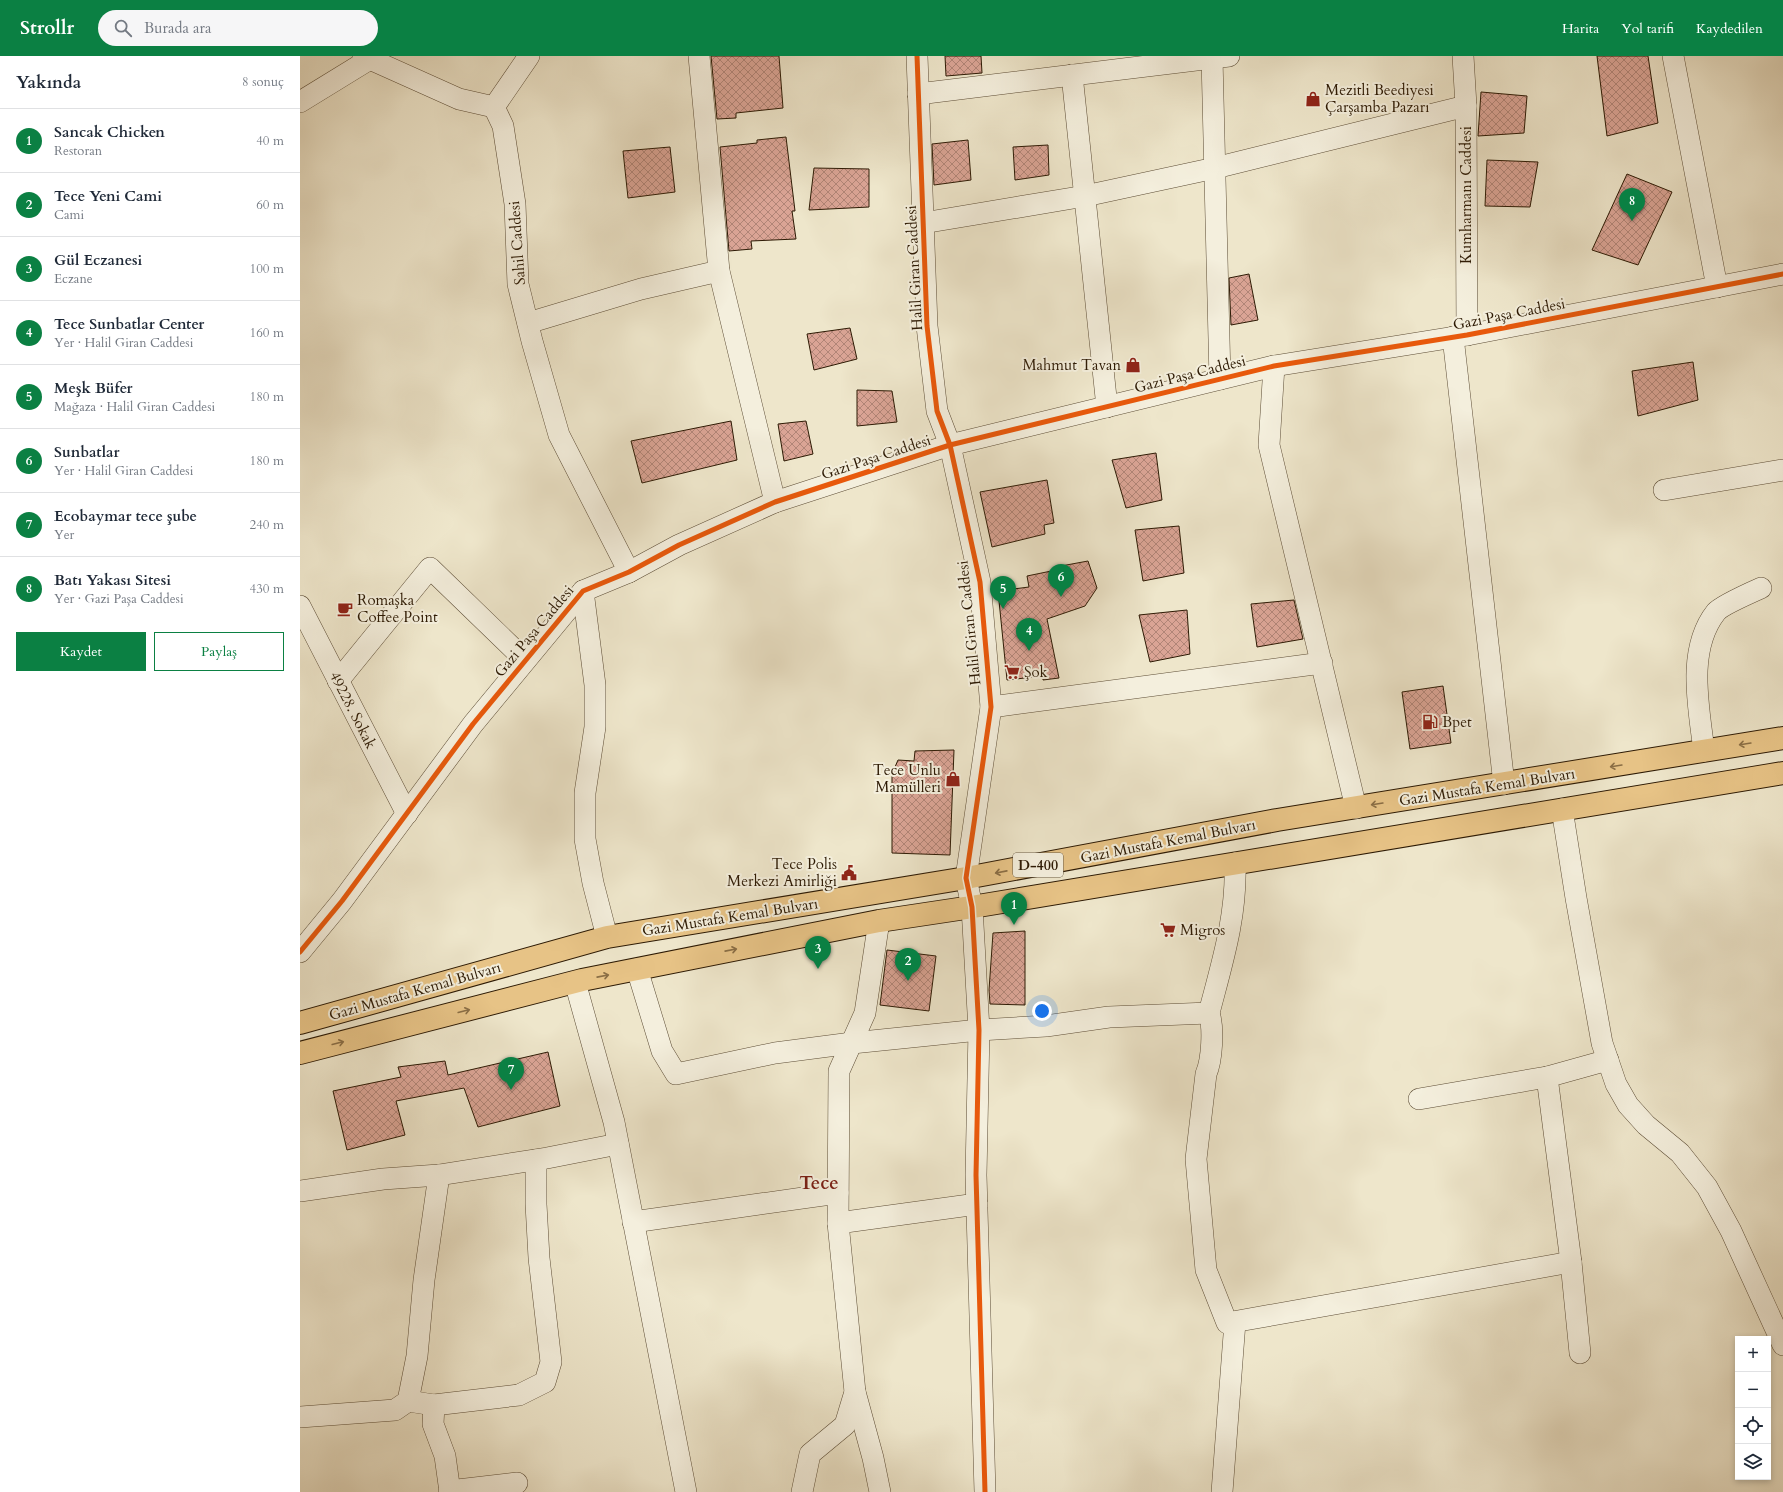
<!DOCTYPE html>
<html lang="tr">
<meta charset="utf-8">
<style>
body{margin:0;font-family:Cardo,serif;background:#f6f6f7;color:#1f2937}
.controls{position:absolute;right:12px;bottom:12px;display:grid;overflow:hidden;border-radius:0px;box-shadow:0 2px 6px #0003}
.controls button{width:36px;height:36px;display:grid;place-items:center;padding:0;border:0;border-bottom:1px solid #e0e1e3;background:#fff;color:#1f2937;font:20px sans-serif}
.you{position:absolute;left:742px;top:955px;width:14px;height:14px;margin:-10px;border:3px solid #fff;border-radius:50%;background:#1a73e8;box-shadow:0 0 0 6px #1a73e833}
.badge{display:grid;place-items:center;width:26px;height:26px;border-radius:50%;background:#0b8043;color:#fff;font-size:13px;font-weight:700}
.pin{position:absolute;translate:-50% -33px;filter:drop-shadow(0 1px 2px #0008)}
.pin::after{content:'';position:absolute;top:21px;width:14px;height:12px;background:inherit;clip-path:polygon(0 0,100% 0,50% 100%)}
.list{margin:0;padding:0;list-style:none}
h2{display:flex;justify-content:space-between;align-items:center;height:52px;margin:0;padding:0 16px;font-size:17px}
h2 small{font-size:13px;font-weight:400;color:#747a83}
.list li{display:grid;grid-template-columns:26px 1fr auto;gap:12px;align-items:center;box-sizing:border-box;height:64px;padding:0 16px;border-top:1px solid #e0e1e3}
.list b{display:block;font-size:15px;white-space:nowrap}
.list p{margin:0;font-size:13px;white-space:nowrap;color:#747a83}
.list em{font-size:13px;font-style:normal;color:#747a83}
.actions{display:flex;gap:8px;padding:12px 16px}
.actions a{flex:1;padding:9px 0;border:1px solid #0b8043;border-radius:0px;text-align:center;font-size:14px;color:#0b8043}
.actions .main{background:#0b8043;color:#fff}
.icon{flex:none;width:22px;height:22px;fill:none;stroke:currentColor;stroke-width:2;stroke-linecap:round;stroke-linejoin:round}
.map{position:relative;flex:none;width:1483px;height:1436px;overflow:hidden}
header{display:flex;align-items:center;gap:24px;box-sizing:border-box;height:56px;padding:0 20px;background:#0b8043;color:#fff}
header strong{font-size:19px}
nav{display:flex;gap:22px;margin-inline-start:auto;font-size:14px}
.search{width:280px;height:36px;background:#f6f6f7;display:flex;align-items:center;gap:10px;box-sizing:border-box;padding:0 14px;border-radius:22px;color:#747a83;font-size:15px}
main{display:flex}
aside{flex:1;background:#fff}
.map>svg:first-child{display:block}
.building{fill:url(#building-cross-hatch);stroke:#2d1a04}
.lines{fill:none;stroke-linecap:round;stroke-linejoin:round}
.minor-casing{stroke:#5d4d36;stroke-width:22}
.highway-casing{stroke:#2d1a04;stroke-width:24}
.minor{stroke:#f4efdd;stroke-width:21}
.highway{stroke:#e7c386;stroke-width:22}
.cycleway-casing{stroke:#f4efdd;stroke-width:8}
.cycleway{stroke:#e8590c;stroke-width:5}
.oneway{stroke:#8a6e45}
.labels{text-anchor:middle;stroke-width:4;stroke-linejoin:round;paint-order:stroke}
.shield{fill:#f4efdd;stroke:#695a45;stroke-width:1}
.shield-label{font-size:14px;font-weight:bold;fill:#2d1a04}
.poi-label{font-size:15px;fill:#2d1a04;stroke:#f4efdd;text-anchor:start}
.street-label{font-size:15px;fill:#2d1a04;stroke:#f4efdd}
.district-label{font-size:19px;font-weight:bold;fill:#7a1f14;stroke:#f4efdd}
</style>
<header>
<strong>Strollr</strong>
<div class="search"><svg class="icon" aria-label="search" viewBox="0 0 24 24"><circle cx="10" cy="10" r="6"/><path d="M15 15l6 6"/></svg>Burada ara</div>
<nav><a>Harita</a><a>Yol tarifi</a><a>Kaydedilen</a></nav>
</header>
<main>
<aside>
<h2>Yakında<small>8 sonuç</small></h2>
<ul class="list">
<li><span class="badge">1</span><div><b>Sancak Chicken</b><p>Restoran</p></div><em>40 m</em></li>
<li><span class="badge">2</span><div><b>Tece Yeni Cami</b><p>Cami</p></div><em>60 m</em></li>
<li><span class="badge">3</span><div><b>Gül Eczanesi</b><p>Eczane</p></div><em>100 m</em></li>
<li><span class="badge">4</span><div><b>Tece Sunbatlar Center</b><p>Yer · Halil Giran Caddesi</p></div><em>160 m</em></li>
<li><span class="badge">5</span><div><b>Meşk Büfer</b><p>Mağaza · Halil Giran Caddesi</p></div><em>180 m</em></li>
<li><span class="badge">6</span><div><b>Sunbatlar</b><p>Yer · Halil Giran Caddesi</p></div><em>180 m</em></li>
<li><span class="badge">7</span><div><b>Ecobaymar tece şube</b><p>Yer</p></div><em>240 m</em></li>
<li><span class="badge">8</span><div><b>Batı Yakası Sitesi</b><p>Yer · Gazi Paşa Caddesi</p></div><em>430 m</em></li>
</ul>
<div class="actions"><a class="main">Kaydet</a><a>Paylaş</a></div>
</aside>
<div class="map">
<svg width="1483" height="1436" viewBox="0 0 1483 1436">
<defs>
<pattern id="building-cross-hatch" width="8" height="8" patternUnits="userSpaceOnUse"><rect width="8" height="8" fill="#daa495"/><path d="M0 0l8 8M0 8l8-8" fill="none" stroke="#b18577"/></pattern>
</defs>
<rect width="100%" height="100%" fill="#eee6cb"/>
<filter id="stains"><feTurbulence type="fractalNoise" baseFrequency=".005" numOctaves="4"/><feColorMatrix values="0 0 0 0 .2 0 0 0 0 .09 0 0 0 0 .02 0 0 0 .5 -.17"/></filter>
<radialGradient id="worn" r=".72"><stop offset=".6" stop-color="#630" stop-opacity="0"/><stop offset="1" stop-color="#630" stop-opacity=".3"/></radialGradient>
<g class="building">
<polygon points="411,0 479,0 483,52 436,57 436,62 417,63"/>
<polygon points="645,0 681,0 682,17 646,20"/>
<polygon points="1297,0 1348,0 1358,67 1307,80"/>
<polygon points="1181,36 1227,40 1224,77 1178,80"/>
<polygon points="486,81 495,155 492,155 496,183 451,185 452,193 429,195 420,91 457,87 457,84"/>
<polygon points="668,84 671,124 634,129 632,88"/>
<polygon points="748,89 749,119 715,124 713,91"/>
<polygon points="370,91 375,136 328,142 323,95"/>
<polygon points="1187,104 1238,106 1230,151 1185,150"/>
<polygon points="514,112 569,113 569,151 509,154"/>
<polygon points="1327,118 1372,136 1338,209 1292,194"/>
<polygon points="949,218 958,264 931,269 929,222"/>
<polygon points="550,272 557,303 514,314 507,278"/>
<polygon points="1393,306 1398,344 1338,360 1332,315"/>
<polygon points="557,334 592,335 597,366 557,370"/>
<polygon points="431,365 437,404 342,427 331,385"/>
<polygon points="506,365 513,398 484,405 478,368"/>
<polygon points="856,397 862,444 826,452 812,404"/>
<polygon points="747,424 754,467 744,469 745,478 692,491 680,436"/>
<polygon points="879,470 884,517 843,525 835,474"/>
<polygon points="788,505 797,532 785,550 747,563 759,622 743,624 743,620 707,624 698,535 729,531 727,520 761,513 761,510"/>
<polygon points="994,544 1003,583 957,591 951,548"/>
<polygon points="887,554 890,598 850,606 839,559"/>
<polygon points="1143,630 1151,687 1110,693 1102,636"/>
<polygon points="654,694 650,799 592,797 592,718 598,704 614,705 615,695"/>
<polygon points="725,875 725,949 690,948 689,934 693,877"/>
<polygon points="587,894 636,900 629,955 580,949"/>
<polygon points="248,996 260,1050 178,1071 164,1032 96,1045 105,1079 47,1094 33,1035 101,1021 98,1011 145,1005 148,1019"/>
</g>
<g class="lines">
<defs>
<g id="minor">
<polyline points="63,0 159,43 194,51 203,70 215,148 218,228 232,285 259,379 329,516"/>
<polyline points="399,0 419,215 475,446"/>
<polyline points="617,0 627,270 637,355 650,389 680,526 691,651 666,822 672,851 679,974 676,1119 685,1436"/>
<polyline points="1163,0 1166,50 1167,279"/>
<polyline points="1373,0 1417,231"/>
<polyline points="912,2 920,323"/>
<polyline points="772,19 807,351"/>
<polyline points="618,38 929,0"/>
<polyline points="0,46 70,3"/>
<polyline points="194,51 229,0"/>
<polyline points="623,167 785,140 915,112 1166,50"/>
<polyline points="228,267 341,233 419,215"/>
<polyline points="1153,281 1204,728"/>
<polyline points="974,310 969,389 1056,752"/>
<polyline points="1364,434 1483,414"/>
<polyline points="283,535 295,629 295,671 285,737 285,783 293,827 307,881"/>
<polyline points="0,550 107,758"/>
<polyline points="38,625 130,512 225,604"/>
<polyline points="691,651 1022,607"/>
<path d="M1404,695c-5,-43 -18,-101 12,-139 5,-6 36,-20 45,-24"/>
<polyline points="1262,753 1276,842 1302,987 1316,1028 1328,1049 1346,1069 1380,1097 1407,1131 1431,1175 1483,1289"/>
<path d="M935,807c2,53 -13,100 -26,150 5,15 3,47 -3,61l-10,85 10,111 21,53 344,-61 -24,-185 61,-17"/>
<polyline points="0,896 42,845 173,668 283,535 329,516 379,489 475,446 650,389 974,310 1167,279 1483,218"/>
<polyline points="337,913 362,995 376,1018 475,997 552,987 679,974 746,970 809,961 909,957"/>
<polyline points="275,926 314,1066 386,1436"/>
<polyline points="1119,1043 1247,1021"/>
<polyline points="0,1135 83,1123 139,1119"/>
<polyline points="333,1166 538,1137"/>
<polyline points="538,1167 677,1148"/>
<polyline points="1271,1206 1280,1297"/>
<polyline points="555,1336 573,1402 580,1436"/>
<polyline points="108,1345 134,1349 219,1339 245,1326 251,1306 239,1202 236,1148 236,1104"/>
<polyline points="134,1349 133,1368 145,1400 150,1436"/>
<polyline points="0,1361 95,1354 108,1345 117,1300 124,1224 139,1119 247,1102 318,1088"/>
<polyline points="149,1435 217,1427"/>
<polyline points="502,1436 510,1398 545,1369 555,1336 538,1167 539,1015 565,957 579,865"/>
<polyline points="922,1436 935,1266"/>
</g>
<g id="highway">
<polyline points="0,967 307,881 666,822 977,764 1483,682"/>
<polyline points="0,997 282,924 579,865 672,851 1483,717"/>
</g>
</defs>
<use href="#minor" class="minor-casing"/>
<use href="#highway" class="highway-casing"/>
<use href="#minor" class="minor"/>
<use href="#highway" class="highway"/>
<defs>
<g id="cycleway">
<polyline points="617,0 627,270 637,355 650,389 680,526 691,651 666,822 672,851 679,974 676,1119 685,1436"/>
<polyline points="0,896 42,845 173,668 283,535 329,516 379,489 475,446 650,389 974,310 1167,279 1483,218"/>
</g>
</defs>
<use href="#cycleway" class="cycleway-casing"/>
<use href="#cycleway" class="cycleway"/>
</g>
<defs><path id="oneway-shaft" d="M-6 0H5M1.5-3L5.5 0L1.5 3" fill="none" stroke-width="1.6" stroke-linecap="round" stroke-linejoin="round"/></defs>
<g class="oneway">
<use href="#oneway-shaft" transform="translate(1445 688) rotate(171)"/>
<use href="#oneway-shaft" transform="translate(1316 710) rotate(171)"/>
<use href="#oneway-shaft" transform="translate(1077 748) rotate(171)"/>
<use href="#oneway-shaft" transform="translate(701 816) rotate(169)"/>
<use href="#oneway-shaft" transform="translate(431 894) rotate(-11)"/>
<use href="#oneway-shaft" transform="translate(303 920) rotate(-11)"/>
<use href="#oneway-shaft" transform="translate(164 955) rotate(-14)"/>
<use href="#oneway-shaft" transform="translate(38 987) rotate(-14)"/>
</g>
<defs>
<symbol id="shop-bare" viewBox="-9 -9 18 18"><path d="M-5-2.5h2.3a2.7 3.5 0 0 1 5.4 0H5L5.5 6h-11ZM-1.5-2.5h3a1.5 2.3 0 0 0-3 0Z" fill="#8f2418" stroke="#f4efdd" stroke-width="2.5" paint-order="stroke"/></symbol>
<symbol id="cafe-bare" viewBox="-9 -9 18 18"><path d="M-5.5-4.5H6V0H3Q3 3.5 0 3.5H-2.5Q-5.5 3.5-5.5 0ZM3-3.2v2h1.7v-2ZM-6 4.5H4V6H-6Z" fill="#8f2418" stroke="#f4efdd" stroke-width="2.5" paint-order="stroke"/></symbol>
<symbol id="supermarket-bare" viewBox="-9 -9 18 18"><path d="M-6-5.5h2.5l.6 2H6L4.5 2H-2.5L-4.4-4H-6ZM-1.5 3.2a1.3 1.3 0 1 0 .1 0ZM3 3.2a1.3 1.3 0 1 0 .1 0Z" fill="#8f2418" stroke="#f4efdd" stroke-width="2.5" paint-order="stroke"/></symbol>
<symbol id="fuel-bare" viewBox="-9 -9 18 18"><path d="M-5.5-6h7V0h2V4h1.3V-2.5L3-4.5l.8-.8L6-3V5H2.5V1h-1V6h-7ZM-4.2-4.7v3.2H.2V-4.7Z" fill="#8f2418" stroke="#f4efdd" stroke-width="2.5" paint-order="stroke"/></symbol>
<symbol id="civic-bare" viewBox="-9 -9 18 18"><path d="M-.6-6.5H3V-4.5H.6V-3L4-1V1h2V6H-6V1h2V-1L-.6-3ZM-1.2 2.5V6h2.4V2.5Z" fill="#8f2418" stroke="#f4efdd" stroke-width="2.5" paint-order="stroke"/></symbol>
</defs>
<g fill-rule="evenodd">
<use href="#shop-bare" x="1002" y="32" width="22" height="22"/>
<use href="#shop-bare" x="822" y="298" width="22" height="22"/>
<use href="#cafe-bare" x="34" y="542" width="22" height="22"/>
<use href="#supermarket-bare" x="701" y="605" width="22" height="22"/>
<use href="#fuel-bare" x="1119" y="655" width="22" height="22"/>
<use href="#shop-bare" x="642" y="712" width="22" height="22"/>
<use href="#civic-bare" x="538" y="806" width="22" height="22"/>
<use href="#supermarket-bare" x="857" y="863" width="22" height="22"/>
</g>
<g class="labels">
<rect class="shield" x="713" y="797" width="50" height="24" rx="3"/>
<g class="shield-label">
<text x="738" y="814">D-400</text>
</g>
<g class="poi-label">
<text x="1025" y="39">Mezitli Beediyesi<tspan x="1025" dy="17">Çarşamba Pazarı</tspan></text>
<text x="821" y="314" text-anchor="end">Mahmut Tavan</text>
<text x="57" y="549">Romaşka<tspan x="57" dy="17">Coffee Point</tspan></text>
<text x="724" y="621">Şok</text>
<text x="1142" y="671">Bpet</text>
<text x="641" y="719" text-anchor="end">Tece Unlu<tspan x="641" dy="17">Mamülleri</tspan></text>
<text x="537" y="813" text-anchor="end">Tece Polis<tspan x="537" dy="17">Merkezi Amirliği</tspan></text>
<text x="880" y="879">Migros</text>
</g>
<g class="street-label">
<text transform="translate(1166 139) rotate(-90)" y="5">Kumharmanı Caddesi</text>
<text transform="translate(217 187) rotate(-94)" y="5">Sahil Caddesi</text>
<text transform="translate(614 212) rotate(-93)" y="5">Halil Giran Caddesi</text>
<text transform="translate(1209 258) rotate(-11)" y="5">Gazi Paşa Caddesi</text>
<text transform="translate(890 318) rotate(-14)" y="5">Gazi Paşa Caddesi</text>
<text transform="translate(576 401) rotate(-18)" y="5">Gazi Paşa Caddesi</text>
<text transform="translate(669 567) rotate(-96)" y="5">Halil Giran Caddesi</text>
<text transform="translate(234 575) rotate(-50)" y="5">Gazi Paşa Caddesi</text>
<text transform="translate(53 654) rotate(63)" y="5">49228. Sokak</text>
<text transform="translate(1187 731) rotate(-9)" y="5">Gazi Mustafa Kemal Bulvarı</text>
<text transform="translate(868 785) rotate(-11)" y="5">Gazi Mustafa Kemal Bulvarı</text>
<text transform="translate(430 861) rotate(-9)" y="5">Gazi Mustafa Kemal Bulvarı</text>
<text transform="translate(115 935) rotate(-16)" y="5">Gazi Mustafa Kemal Bulvarı</text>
</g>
<g class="district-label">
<text x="519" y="1133">Tece</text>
</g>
</g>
<rect width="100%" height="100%" filter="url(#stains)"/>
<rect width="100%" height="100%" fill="url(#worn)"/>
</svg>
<div class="controls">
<button>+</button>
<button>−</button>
<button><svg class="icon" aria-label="locate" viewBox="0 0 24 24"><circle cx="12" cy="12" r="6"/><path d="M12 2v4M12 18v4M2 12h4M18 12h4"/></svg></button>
<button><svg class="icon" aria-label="layers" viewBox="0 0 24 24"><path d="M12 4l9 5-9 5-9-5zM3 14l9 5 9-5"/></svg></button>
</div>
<div class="you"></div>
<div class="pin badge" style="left:714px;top:869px">1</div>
<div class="pin badge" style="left:608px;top:925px">2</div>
<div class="pin badge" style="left:518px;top:913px">3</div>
<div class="pin badge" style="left:729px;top:595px">4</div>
<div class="pin badge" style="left:703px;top:553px">5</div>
<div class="pin badge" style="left:761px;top:541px">6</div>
<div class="pin badge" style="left:211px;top:1034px">7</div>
<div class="pin badge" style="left:1332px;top:165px">8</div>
</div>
</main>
